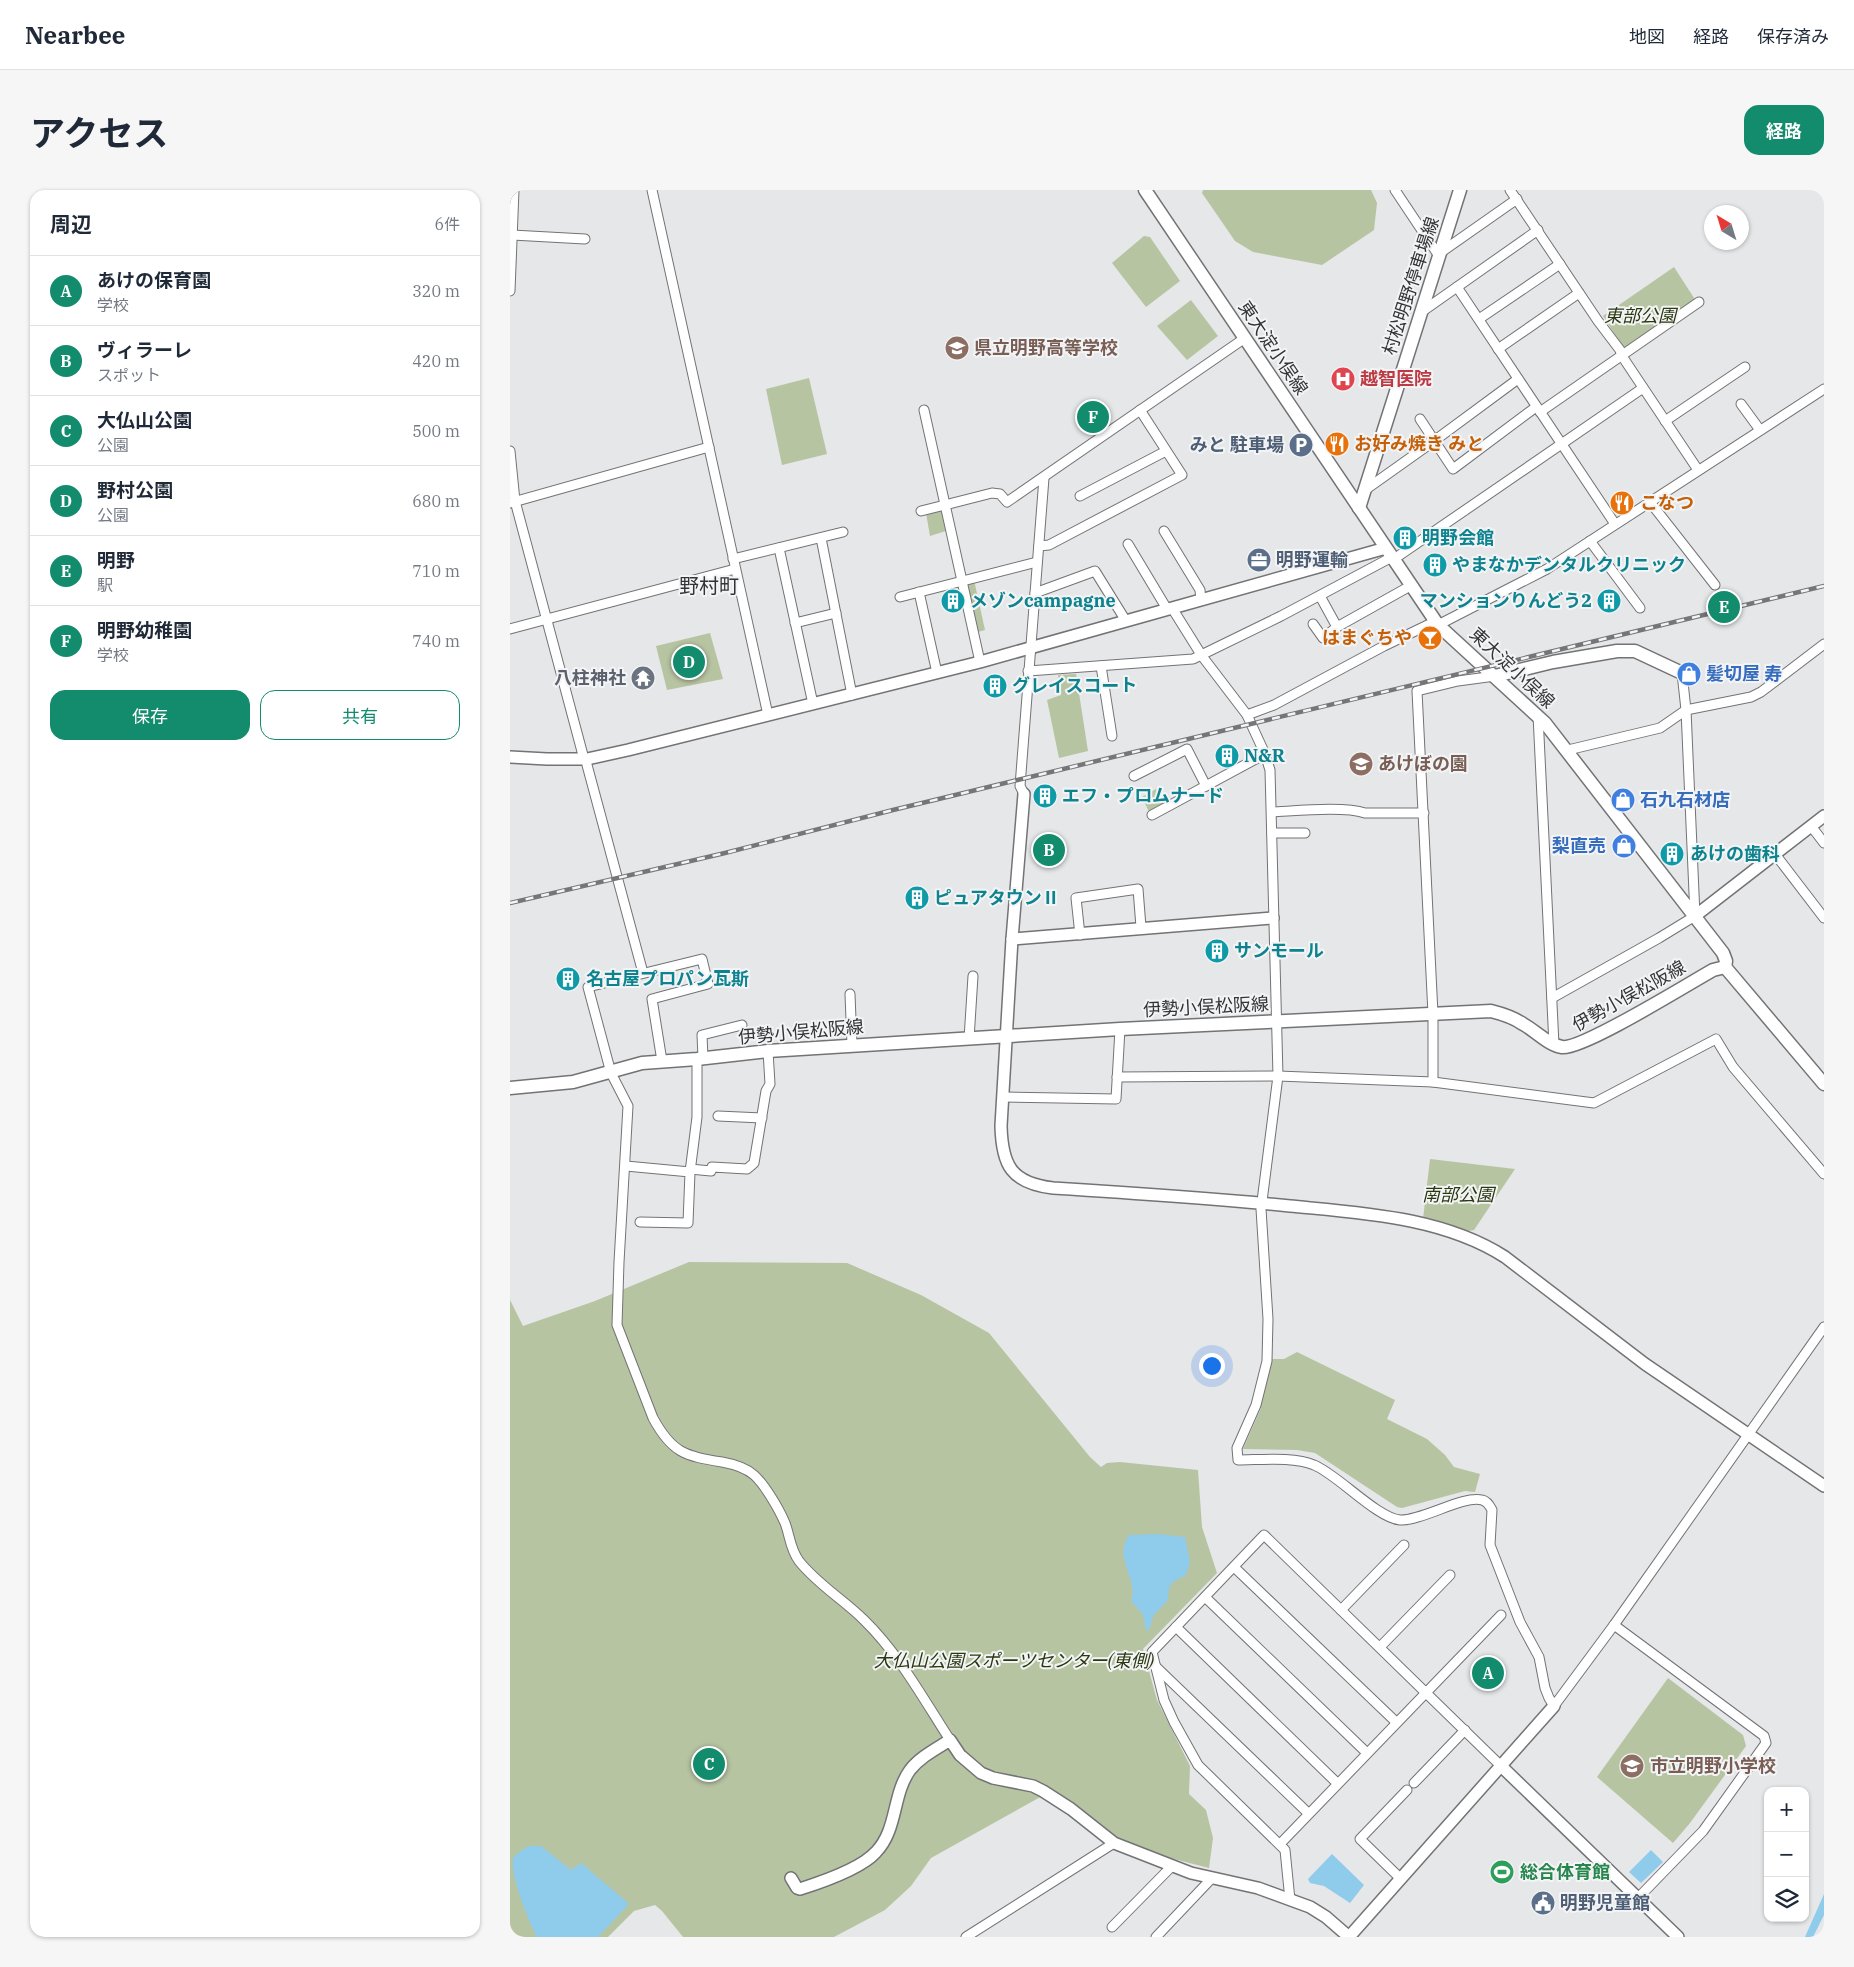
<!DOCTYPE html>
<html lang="ja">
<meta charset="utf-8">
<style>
body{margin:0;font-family:"IBM Plex Serif","Noto Sans JP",serif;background:#f6f6f7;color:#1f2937}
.controls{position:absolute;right:15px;bottom:15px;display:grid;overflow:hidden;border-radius:10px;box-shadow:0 1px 4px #0004}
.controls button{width:45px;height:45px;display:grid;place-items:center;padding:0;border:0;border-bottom:1px solid #e0e1e3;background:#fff;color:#1f2937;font:25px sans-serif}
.compass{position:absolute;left:1194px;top:15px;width:45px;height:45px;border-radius:50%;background:#fff;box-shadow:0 1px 4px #0004;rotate:322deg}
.you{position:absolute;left:701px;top:1175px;width:18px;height:18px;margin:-12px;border:4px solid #fff;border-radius:50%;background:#1a73e8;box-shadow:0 0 0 8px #1a73e833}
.badge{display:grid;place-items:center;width:32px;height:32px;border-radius:50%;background:#138c6e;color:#fff;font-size:16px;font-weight:700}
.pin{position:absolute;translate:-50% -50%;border:2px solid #fff;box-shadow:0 1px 5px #0006}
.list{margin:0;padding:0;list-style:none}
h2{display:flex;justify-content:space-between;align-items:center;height:65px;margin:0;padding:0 20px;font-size:21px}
h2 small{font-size:16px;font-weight:400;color:#747a83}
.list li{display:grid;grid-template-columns:32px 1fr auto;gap:15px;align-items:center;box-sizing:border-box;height:70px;padding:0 20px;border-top:1px solid #e0e1e3}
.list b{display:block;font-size:19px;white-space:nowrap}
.list p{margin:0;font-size:16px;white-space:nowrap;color:#747a83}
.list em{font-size:16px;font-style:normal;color:#747a83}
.actions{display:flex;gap:10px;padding:15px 20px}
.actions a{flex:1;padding:11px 0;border:1px solid #138c6e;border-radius:15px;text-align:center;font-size:18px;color:#138c6e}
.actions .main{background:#138c6e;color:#fff}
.icon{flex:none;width:28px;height:28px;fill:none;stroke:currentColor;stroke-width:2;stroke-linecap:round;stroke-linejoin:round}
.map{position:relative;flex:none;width:1314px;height:1747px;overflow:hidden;border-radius:15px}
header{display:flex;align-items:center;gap:30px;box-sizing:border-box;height:70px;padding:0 25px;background:#fff;border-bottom:1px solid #e0e1e3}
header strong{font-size:24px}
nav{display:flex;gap:28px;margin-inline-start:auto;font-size:18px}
.intro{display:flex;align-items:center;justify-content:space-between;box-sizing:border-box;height:120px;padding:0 30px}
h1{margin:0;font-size:35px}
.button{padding:12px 22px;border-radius:15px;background:#138c6e;color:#fff;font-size:18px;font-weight:700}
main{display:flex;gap:30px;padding:0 30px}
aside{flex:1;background:#fff;border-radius:15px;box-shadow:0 1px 4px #0004}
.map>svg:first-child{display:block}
.green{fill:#b7c4a2}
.water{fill:#8fcbea}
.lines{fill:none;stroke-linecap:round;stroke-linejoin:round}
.minor-casing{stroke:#737376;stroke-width:11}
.tertiary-casing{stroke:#737376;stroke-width:14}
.secondary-casing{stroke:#737376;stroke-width:15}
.minor{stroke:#fff;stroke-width:9}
.tertiary{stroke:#fff;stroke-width:11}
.secondary{stroke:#fff;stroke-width:12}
.rail-casing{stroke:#767678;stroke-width:4.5}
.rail{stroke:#f3f4f6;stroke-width:2.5;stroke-dasharray:8;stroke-linecap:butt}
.labels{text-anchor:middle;stroke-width:4;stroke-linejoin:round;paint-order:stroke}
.street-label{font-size:18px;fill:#343435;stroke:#f3f4f6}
.park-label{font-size:18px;font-style:italic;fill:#2b3810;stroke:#f3f4f6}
.education-label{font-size:18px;font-weight:bold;fill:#785e54;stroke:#f3f4f6;text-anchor:start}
.health-label{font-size:18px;font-weight:bold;fill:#be3a42;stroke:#f3f4f6;text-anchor:start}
.food-label{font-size:18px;font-weight:bold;fill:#c56008;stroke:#f3f4f6;text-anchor:start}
.service-label{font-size:18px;font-weight:bold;fill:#4e5e75;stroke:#f3f4f6;text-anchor:start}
.culture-label{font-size:18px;font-weight:bold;fill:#0d838f;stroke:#f3f4f6;text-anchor:start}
.shop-label{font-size:18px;font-weight:bold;fill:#366cbe;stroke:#f3f4f6;text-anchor:start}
.worship-label{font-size:18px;font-weight:bold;fill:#5b616d;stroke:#f3f4f6;text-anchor:end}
.leisure-label{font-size:18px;font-weight:bold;fill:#27864d;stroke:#f3f4f6;text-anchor:start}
.quarter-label{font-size:20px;fill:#343435;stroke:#f3f4f6}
</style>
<header>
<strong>Nearbee</strong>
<nav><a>地図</a><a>経路</a><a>保存済み</a></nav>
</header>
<div class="intro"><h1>アクセス</h1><a class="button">経路</a></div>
<main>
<aside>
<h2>周辺<small>6件</small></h2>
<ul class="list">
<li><span class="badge">A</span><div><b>あけの保育園</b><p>学校</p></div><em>320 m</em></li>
<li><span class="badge">B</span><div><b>ヴィラーレ</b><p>スポット</p></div><em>420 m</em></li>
<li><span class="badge">C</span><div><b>大仏山公園</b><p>公園</p></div><em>500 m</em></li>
<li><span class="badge">D</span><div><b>野村公園</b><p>公園</p></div><em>680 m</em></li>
<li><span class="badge">E</span><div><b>明野</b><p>駅</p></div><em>710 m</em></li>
<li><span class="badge">F</span><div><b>明野幼稚園</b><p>学校</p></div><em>740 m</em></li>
</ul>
<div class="actions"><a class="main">保存</a><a>共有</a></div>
</aside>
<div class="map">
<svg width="1314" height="1747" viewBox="0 0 1314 1747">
<rect width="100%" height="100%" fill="#e6e7e9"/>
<g class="green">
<polygon points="693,0 861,0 867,13 864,40 812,75 743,62 725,51 692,3"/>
<polygon points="634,46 640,47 670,91 636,117 602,73"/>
<polygon points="1164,77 1186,111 1117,159 1113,157 1093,126"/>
<polygon points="681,110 708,146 677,170 647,136"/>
<polygon points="299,188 317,264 272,275 256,199"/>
<polygon points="434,318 439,340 420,346 416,323"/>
<polygon points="464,390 475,440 468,442 456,392"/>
<polygon points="200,443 213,489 157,500 146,456"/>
<polygon points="566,484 578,561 549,568 537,510 551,505 548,485"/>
<polygon points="646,599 656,615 640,624 632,607"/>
<polygon points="920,969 1005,979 964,1040 959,1041 913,1029"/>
<polygon points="179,1072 337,1073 411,1105 479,1143 580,1267 591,1277 597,1273 610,1272 688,1280 692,1337 707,1383 633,1459 647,1510 680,1576 679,1604 696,1620 703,1648 699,1678 660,1668 607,1648 563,1613 543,1600 421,1668 401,1696 375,1720 324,1747 173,1747 152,1721 145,1715 124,1721 98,1747 0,1747 0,1110 13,1136 85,1111"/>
<polygon points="787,1162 885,1210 877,1229 917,1249 935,1265 944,1277 970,1284 965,1302 955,1301 892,1318 887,1317 805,1263 787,1260 733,1259 751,1218 749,1213 762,1169 774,1169"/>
<polygon points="1158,1488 1233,1545 1236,1556 1180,1633 1163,1653 1087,1587"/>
</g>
<g class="water">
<path d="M649,1344l26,3 5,25 -4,13 -13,7 -4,6 -1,12 -15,16 -3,12 -4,3 -3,-16 -12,-14c7,-17 -11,-37 -7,-55 1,-4 3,-8 5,-11z"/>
<path d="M19,1656h12l30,24 11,-7c15,15 31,26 47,41l-31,33h-61c-9,-17 -27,-62 -24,-79 4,-5 11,-9 16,-12z"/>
<polygon points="1141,1660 1153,1672 1131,1693 1119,1682"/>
<polygon points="822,1664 854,1695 840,1713 814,1696 800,1693 798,1689"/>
<polygon points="1314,1704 1314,1725 1303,1747 1295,1747"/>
</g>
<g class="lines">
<defs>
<g id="minor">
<polyline points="142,0 258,525"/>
<polyline points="885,0 929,66"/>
<polyline points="1000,0 1088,131 1110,160 1112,166 1188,280"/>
<polyline points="2,45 75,49"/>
<polyline points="930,63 1007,9"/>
<polyline points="947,97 1028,40"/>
<polyline points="0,101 4,0"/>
<polyline points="910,123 947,97 1105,334"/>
<polyline points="969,129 1050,74"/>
<polyline points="988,159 1069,103"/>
<polyline points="1231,214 1250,240"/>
<polyline points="414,220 470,472"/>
<polyline points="1030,222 1189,112"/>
<polyline points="910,229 943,279 1026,217"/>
<polyline points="1155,231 1235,177"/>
<polyline points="0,261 5,311 74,569"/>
<polyline points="855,300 924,251 1008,189"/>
<polyline points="570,306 656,261"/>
<polyline points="1140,312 1205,395"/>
<polyline points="0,313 199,257"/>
<polyline points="411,321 482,303 490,304 497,312 735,148"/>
<polyline points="654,341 690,400 691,410"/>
<polyline points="311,348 342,505"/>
<polyline points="1080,351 1130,418"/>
<polyline points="618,354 657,419"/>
<polyline points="529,356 539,355 672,285 630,220"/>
<polyline points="269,358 303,514"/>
<polyline points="223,369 333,342"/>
<polyline points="884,369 1133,198"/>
<polyline points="409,402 427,483"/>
<polyline points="525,403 585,381 616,431"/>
<polyline points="810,406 827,437 902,395"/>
<polyline points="390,407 527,372"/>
<path d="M662,418l30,48 45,59 18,39 5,16 8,306 -17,133 7,110 -1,42 -11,44 -19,43 1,12c21,0 56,-4 76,5 23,9 63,53 86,55 22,1 63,-25 82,-20 5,1 8,6 10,10l-2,35 30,77 19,35 6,31 4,10 5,8 60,-81 210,-298"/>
<polyline points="285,433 326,423"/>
<polyline points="803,434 813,448 827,437"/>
<polyline points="928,435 1037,379 1314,199"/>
<polyline points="0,439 225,379"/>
<polyline points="591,476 602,546"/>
<polyline points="518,481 683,469 771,426 882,367"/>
<polyline points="737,525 764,515 874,456 926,431"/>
<polyline points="1028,525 1044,855"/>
<polyline points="1058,560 1150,538 1176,520 1241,507 1251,502 1314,454"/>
<polyline points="77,569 77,575 133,783"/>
<polyline points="624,586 677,559 696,596"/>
<polyline points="514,604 510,596 534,288"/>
<path d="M762,622c23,-1 72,-6 93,1h59"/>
<polyline points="642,625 755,564"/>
<polyline points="1301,636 1314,653"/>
<polyline points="762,643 795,643"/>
<polyline points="1265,664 1314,728"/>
<polyline points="570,745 566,708 628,699 631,737"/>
<polyline points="340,804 342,855"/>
<polyline points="1042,808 1149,748 1185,726 1176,520 1172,483"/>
<polyline points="459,849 463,786"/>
<polyline points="193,868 192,845 232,835"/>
<path d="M152,871l-10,-62 56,-15 -6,-25 -114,28 23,86 17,33 -9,156 -2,63 36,93c19,35 32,38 69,44 11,2 23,5 32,13 11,10 25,34 31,48 5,13 5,26 14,38 18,23 45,39 65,59 35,34 60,80 86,120"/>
<polyline points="607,887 768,886 923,892 1084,913 1206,849 1223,877 1314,984"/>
<polyline points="923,892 923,824 907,501 948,491 985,486"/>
<polyline points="494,907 606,909 610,839"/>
<polyline points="208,926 252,928"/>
<polyline points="116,976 180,982 178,1033 130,1032"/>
<polyline points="180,979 201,981 202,977 237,979 244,973 256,901 260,894 258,861"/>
<polyline points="180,982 187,927 187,869"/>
<polyline points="724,1377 886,1532"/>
<polyline points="695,1407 857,1563"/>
<polyline points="831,1420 894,1355"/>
<polyline points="1104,1435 1254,1546 1256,1553 1193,1641 1128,1708"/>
<polyline points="666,1437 827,1593"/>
<polyline points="870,1457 940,1385"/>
<polyline points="644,1475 798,1623"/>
<polyline points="904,1593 955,1540"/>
<polyline points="770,1654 991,1425"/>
<polyline points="890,1688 850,1649 897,1600"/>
<polyline points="780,1710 775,1660 688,1575 664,1532 654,1510 642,1462 754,1345 990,1575"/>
<polyline points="602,1737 662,1676"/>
<polyline points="456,1747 604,1653"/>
<polyline points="646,1747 702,1688"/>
</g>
<g id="tertiary">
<polyline points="0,567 37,569 77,569 118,560 470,472 876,358"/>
<path d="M514,604l-12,145 -11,187c1,39 10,57 52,62 79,5 158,10 237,18 72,7 153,11 215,51l140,107 179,122"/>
<polyline points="1185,726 1314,626"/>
<polyline points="502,749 763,728"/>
<polyline points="990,1575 1168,1747"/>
<path d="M281,1688l6,10 3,1c22,-7 61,-20 76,-37 22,-23 16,-57 34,-82 10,-13 26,-21 40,-30l10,15 21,18 12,5 40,8 10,5 28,18 43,34 77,30 67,15 52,19 16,10 23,20"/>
<polyline points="839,1747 1044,1516"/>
</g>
<g id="secondary">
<polyline points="635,0 928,435 1035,533 1213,763 1216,771 1215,777"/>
<polyline points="849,318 950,0"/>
<polyline points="985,486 1043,472 1107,461 1125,461 1172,483"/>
<polyline points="1215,777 1314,894"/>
<path d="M0,898l63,-6 69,-19 55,-4 71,-8 352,-22 371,-18c12,3 22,6 32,13 13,7 25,21 39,23 20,3 126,-63 151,-77l12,-3"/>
</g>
</defs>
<use href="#minor" class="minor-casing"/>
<use href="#tertiary" class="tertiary-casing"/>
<use href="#secondary" class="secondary-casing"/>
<use href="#minor" class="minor"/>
<use href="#tertiary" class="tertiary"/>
<use href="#secondary" class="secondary"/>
<defs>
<polyline id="rail" points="0,713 215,663 383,620 1314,396"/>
</defs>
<use href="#rail" class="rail-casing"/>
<use href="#rail" class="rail"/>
</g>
<defs>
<symbol id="school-disc" viewBox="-11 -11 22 22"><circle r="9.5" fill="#8d6e63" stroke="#f3f4f6"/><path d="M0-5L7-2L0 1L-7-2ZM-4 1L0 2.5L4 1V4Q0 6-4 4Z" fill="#fff"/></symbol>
<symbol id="hospital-disc" viewBox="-11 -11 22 22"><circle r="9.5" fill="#e0444e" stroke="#f3f4f6"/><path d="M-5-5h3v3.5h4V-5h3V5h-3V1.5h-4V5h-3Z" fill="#fff"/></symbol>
<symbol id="restaurant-disc" viewBox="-11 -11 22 22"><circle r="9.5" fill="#e8710a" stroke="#f3f4f6"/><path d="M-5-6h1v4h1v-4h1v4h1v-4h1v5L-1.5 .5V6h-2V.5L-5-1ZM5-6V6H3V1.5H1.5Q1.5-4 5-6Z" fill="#fff"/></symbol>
<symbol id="parking-disc" viewBox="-11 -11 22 22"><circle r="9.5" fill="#5c6f8a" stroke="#f3f4f6"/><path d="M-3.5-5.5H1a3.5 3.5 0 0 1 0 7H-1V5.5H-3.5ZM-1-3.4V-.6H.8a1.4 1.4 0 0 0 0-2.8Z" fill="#fff"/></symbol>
<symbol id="building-disc" viewBox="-11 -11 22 22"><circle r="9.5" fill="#0f9aa8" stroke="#f3f4f6"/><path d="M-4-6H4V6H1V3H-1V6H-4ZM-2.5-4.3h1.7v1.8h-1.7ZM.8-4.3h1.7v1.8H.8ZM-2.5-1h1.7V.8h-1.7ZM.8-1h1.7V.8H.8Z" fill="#fff"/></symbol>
<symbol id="office-disc" viewBox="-11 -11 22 22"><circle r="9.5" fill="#5c6f8a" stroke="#f3f4f6"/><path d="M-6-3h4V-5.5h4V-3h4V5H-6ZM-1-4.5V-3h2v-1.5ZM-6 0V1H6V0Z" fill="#fff"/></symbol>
<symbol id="bar-disc" viewBox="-11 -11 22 22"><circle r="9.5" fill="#e8710a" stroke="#f3f4f6"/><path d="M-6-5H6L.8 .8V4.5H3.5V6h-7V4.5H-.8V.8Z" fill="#fff"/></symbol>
<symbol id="shop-disc" viewBox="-11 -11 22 22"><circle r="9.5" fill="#3f7fe0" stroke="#f3f4f6"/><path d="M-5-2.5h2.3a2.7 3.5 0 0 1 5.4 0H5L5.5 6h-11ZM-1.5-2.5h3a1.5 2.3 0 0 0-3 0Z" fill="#fff"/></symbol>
<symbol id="temple-disc" viewBox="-11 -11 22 22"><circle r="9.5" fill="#6b7280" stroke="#f3f4f6"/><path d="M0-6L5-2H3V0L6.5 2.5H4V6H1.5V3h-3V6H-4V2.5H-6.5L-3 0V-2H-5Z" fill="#fff"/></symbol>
<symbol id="stadium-disc" viewBox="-11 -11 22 22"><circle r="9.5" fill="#2e9e5b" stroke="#f3f4f6"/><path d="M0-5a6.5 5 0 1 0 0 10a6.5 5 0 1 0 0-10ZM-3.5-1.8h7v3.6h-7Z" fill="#fff"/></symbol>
<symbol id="civic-disc" viewBox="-11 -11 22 22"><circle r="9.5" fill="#5c6f8a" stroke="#f3f4f6"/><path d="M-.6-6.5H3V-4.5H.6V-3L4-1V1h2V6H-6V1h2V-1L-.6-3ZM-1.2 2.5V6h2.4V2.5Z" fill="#fff"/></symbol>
</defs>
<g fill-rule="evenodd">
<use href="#school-disc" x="433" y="144" width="28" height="28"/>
<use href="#hospital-disc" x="819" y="175" width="28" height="28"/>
<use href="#restaurant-disc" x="813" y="240" width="28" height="28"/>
<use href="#parking-disc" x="777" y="241" width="28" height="28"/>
<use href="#restaurant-disc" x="1098" y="299" width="28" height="28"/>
<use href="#building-disc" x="881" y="334" width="28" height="28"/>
<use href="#office-disc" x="735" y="356" width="28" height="28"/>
<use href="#building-disc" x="911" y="361" width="28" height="28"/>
<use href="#building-disc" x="429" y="397" width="28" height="28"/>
<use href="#building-disc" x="1085" y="397" width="28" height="28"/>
<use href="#bar-disc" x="906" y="434" width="28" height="28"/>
<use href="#shop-disc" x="1165" y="470" width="28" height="28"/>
<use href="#temple-disc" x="119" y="474" width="28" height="28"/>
<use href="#building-disc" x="471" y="482" width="28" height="28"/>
<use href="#building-disc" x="703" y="552" width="28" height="28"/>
<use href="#school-disc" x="837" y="560" width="28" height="28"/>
<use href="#building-disc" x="521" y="592" width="28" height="28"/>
<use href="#shop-disc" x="1099" y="596" width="28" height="28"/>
<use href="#shop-disc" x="1100" y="642" width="28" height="28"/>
<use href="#building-disc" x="1148" y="650" width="28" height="28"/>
<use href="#building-disc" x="393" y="694" width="28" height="28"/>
<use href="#building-disc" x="693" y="747" width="28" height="28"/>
<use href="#building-disc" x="44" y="775" width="28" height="28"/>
<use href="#school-disc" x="1108" y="1562" width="28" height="28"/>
<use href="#stadium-disc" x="978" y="1668" width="28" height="28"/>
<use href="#civic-disc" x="1019" y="1699" width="28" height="28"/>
</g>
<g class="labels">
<g class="street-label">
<text transform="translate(901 96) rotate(-72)" y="6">村松明野停車場線</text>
<text transform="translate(763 158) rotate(56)" y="6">東大淀小俣線</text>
<text transform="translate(1002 478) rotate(43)" y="6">東大淀小俣線</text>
<text transform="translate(1119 806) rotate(-29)" y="6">伊勢小俣松阪線</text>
<text transform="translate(696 817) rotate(-3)" y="6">伊勢小俣松阪線</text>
<text transform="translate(291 842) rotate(-5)" y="6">伊勢小俣松阪線</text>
</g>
<g class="park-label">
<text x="1130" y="132">東部公園</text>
<text x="948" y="1011">南部公園</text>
<text x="504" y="1477">大仏山公園スポーツセンター(東側)</text>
</g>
<g class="education-label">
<text x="464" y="164">県立明野高等学校</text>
<text x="868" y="580">あけぼの園</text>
<text x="1140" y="1582">市立明野小学校</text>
</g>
<g class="health-label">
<text x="850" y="195">越智医院</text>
</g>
<g class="food-label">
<text x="844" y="260">お好み焼き みと</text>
<text x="1130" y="319">こなつ</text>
<text x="902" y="454" text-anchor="end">はまぐちや</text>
</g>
<g class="service-label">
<text x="774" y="261" text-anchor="end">みと 駐車場</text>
<text x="766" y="376">明野運輸</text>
<text x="1050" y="1719">明野児童館</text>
</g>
<g class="culture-label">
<text x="912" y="354">明野会館</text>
<text x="942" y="381">やまなかデンタルクリニック</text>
<text x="460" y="417">メゾンcampagne</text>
<text x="1082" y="417" text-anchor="end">マンションりんどう2</text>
<text x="502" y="502">グレイスコート</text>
<text x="734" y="572">N&amp;R</text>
<text x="552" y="612">エフ・プロムナード</text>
<text x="1180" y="670">あけの歯科</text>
<text x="424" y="714">ピュアタウンⅡ</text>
<text x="724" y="767">サンモール</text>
<text x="76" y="795">名古屋プロパン瓦斯</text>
</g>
<g class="shop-label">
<text x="1196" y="490">髪切屋 寿</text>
<text x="1130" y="616">石九石材店</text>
<text x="1096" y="662" text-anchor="end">梨直売</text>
</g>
<g class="worship-label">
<text x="116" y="494">八柱神社</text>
</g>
<g class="leisure-label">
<text x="1010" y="1688">総合体育館</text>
</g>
<g class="quarter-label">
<text x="199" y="403">野村町</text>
</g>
</g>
</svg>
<div class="controls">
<button>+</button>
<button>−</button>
<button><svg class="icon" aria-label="layers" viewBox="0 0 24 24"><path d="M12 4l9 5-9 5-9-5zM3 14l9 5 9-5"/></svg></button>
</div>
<svg class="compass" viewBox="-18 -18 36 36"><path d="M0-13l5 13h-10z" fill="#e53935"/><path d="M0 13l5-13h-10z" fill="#747a83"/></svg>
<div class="you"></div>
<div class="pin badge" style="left:978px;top:1483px">A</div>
<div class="pin badge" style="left:539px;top:660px">B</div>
<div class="pin badge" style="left:199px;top:1574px">C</div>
<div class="pin badge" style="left:179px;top:472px">D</div>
<div class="pin badge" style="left:1214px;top:417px">E</div>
<div class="pin badge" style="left:583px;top:227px">F</div>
</div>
</main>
